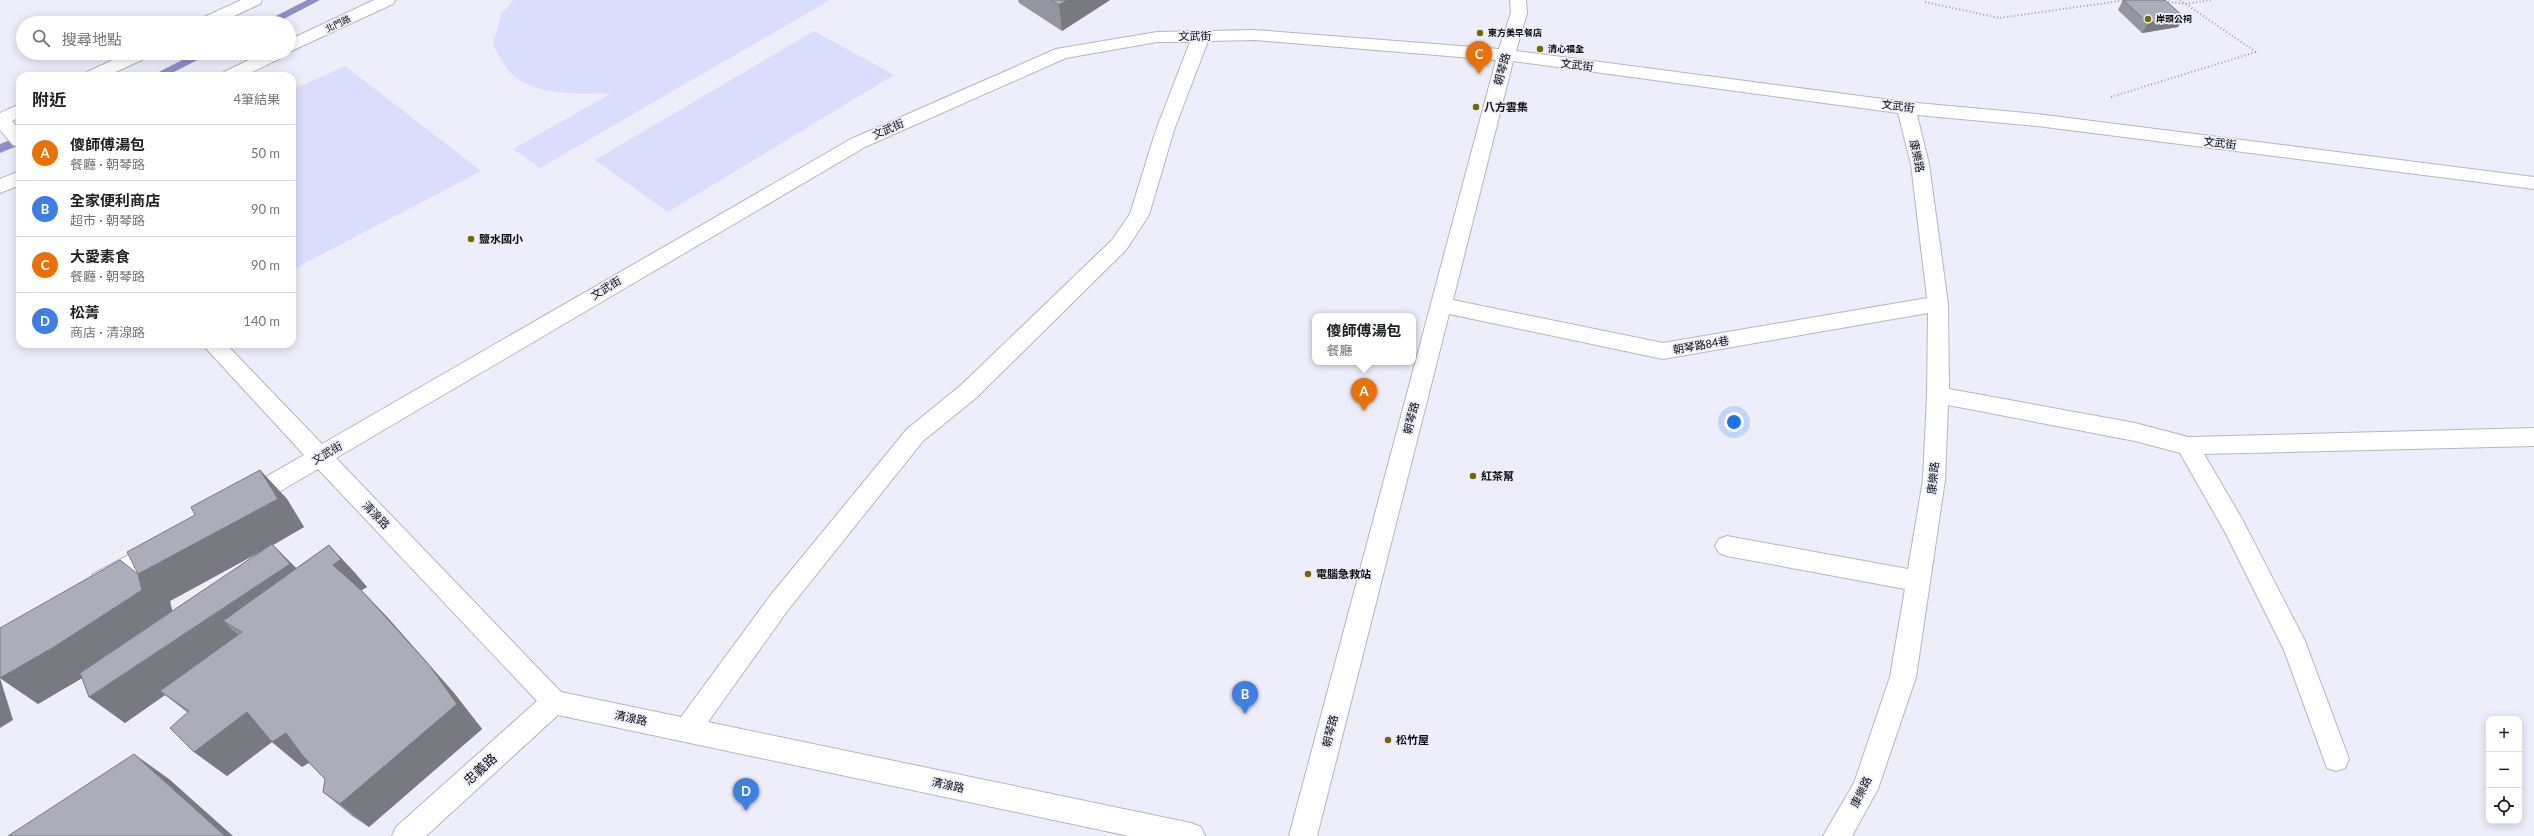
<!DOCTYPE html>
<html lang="zh-TW">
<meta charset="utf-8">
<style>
body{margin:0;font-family:Lato,"Noto Sans TC",sans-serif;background:#f6f6f6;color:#202124}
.controls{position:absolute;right:12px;bottom:12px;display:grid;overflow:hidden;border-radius:8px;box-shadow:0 2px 10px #0003}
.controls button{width:36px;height:36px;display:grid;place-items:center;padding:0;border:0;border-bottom:1px solid #e0e0e0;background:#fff;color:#202124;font:20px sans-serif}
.you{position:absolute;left:1734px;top:422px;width:14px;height:14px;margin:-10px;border:3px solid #fff;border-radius:50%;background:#1a73e8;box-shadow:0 0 0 6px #1a73e833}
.badge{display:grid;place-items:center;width:26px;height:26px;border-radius:50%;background:#726800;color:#fff;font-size:13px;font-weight:700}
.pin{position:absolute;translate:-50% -33px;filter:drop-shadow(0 1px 2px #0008)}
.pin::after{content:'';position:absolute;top:21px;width:14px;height:12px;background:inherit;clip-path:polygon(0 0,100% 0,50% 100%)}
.popup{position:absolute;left:1312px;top:313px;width:104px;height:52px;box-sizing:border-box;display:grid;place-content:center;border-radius:8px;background:#fff;filter:drop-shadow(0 1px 3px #0005);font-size:13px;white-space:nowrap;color:#757577}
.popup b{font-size:15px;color:#202124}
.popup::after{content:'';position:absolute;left:50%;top:100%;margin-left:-8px;border:8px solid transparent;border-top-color:#fff}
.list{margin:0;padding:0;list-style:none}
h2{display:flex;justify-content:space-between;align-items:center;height:52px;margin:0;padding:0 16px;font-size:17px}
h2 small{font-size:13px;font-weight:400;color:#757577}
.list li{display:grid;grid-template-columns:26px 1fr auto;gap:12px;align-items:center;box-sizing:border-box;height:56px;padding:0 16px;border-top:1px solid #e0e0e0}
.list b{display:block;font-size:15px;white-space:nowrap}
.list p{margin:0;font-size:13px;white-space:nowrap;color:#757577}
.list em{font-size:13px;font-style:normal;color:#757577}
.icon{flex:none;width:22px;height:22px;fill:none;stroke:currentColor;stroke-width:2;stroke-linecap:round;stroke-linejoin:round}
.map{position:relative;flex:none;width:2534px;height:836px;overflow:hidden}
.search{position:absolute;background:#fff;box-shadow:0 2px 10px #0003;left:16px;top:16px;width:280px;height:44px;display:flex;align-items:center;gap:10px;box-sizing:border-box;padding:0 14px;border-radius:22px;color:#757577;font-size:15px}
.panel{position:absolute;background:#fff;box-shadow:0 2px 10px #0003;left:16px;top:72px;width:280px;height:276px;border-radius:12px}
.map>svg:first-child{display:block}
.green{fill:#dbddfd}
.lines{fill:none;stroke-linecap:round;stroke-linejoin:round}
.stream{fill:#8e8fc7;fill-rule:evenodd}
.minor-casing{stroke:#b5b6c2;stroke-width:2}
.path{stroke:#9c9da6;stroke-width:2;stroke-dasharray:1 2.5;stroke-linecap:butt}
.minor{fill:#fff;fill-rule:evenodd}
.wall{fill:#95959f;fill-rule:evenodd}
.shaded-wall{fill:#797982}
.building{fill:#adadb9;stroke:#797982}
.poi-dot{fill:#726800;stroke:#edeefa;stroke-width:1.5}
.labels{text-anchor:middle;stroke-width:3.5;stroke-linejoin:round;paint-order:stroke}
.far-poi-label{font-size:9px;font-weight:bold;fill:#0b0b0f;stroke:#edeefa;text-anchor:start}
.far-street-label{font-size:9px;fill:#0b0b0f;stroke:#edeefa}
.street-label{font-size:11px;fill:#0b0b0f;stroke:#edeefa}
.poi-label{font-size:11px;font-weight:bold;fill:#0b0b0f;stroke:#edeefa;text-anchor:start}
.near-street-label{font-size:13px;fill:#0b0b0f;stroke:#edeefa}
</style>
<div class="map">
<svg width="2534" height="836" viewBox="0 0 2534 836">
<rect width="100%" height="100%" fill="#edeefa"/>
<g class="green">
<path d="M514,0h316l-290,168 -27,-19 97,-55c-32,-1 -69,3 -96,-18 -9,-7 -15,-22 -21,-31l8,-31z"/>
<polygon points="814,31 894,75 668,212 595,160"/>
<polygon points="345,66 481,171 292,270 292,90"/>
</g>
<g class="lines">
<g class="stream">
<polygon points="307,0 320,0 276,23 262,23"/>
<polygon points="196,53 211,53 166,76 151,76"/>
<polygon points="20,136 20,145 0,153 0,144"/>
</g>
<defs>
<g id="minor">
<polygon points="241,0 262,0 260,4 219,23 198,23 200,19"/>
<polygon points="374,0 395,0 393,4 289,52 289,40"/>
<path d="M1510,0h16l1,13 -11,38 390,51 131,12 497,63v12l-497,-63 -120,-11 12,49 19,140 1,85 186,34 53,14 346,-9v18l-330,8 38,65 63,122 44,118 -4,9 -9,3 -9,-3 -43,-118 -59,-118 -45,-79 -45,-12 -187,-36 -3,75 -29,197 -38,112 -26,47h-29l31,-53 36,-106 15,-88 -178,-33 -8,-3 -4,-7 4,-7 8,-3 181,33 15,-89 4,-85 1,-82 -265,46 -214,-45 -132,522h-28l207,-776 -241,-20 -47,1 -34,89 -25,85 -23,35 -150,148 -53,43 -135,169 -80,112 483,101 10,4 4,9h-76l-571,-121 -132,121h-34l4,-9 141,-126 -219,-232 -63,37 -8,2 -8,-2 -4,-7 4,-7 65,-37 -102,-111h24l96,100 529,-305 205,-90 101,-17 98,-2 244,19 12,-36zM1157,42h33l-34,88 -26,84 -18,26 -152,146 -53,43 -137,167 -89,121 -120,-25 -225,-234 529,-311 201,-89zM1513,61l385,52 13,51 16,134 -264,45 -210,-43z"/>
<polygon points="128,53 151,53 148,57 107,76 84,76 87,72"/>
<polygon points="263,53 286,53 283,57 244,76 221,76 224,72"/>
<polygon points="20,104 20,117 12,121 20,130 20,147 13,145 0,130 0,113"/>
<polygon points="20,171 20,185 0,193 0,179"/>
<polygon points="159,539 167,542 171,549 167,556 111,588 102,591 93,588 90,581 93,574"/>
</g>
</defs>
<use href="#minor" class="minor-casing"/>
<g class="path">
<polyline points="2158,0 2185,4 2212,0"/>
<polyline points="2180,0 2256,52"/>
<polyline points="1925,2 1999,18 2127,0"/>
<polyline points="2111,97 2256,52"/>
</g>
<use href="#minor" class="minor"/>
</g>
<g class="wall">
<polygon points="1018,0 1110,0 1062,31 1019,3"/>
<polygon points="2123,0 2178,27 2142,33 2118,10"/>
<path d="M260,470l27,29 17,28 -31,18 23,23 33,-23 26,28 12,14 -6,3 27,28 66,75 28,36 -113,98 -17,-11 -29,-24 2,-13 -16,-16 -7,4 -30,-25 -45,34 -33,-24 -6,-39 -23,-18 -40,28 -36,-26 -7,-19 -44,26 -38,-26 138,-104 57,-59zM266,548l-94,63 -2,-10z"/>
</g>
<g class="shaded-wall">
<polygon points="1067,0 1110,0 1062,31 1059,5"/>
<polygon points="2184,17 2178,27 2142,33 2148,23"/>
<polygon points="260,470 287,499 304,527 273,545 300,572 242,632 223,621 245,641 160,691 165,695 125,723 89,697 273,545 170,601 174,618 89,674 38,704 0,678 138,574"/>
<polygon points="329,545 355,573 367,587 359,592 333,565"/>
<polygon points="362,591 388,618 454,693 482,729 369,827 340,804"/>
<polygon points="0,678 13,720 0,728"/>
<polygon points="247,712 286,733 316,758 302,767 272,742 227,776 194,752"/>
<polygon points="134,754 169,779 233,836 225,836"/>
</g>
<g class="building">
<polygon points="1051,0 1067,0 1059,5"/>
<polygon points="2123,0 2165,0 2184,17 2148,23"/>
<polygon points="260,470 278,499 138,574 142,590 54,647 0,678 0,628 120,560 138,574 127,552 195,515 191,507"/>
<polygon points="272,544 290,564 89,697 80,673"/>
<polygon points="329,545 341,559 333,565 362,591 430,666 457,704 340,804 323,792 325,779 302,755 286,733 272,742 247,712 194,752 170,728 189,711 160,691 242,632 223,621"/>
<polygon points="134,754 225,836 8,836"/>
</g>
<g class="poi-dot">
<circle cx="2148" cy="19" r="4"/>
<circle cx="1480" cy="33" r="4"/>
<circle cx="1540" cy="49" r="4"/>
<circle cx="1476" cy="107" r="4"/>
<circle cx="471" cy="239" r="4"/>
<circle cx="1473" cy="476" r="4"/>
<circle cx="1308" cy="574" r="4"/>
<circle cx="1388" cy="740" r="4"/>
</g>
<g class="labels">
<g class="far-poi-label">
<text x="2156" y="22">岸頭公祠</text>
<text x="1488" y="36">東方美早餐店</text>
<text x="1548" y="52">清心福全</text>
</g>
<g class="far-street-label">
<text transform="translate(338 24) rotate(-26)" y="3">北門路</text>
</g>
<g class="street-label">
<text transform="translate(1195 36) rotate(-1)" y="4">文武街</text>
<text transform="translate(1577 65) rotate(7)" y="4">文武街</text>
<text transform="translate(1502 69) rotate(-75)" y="4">朝琴路</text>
<text transform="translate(1898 106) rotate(7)" y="4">文武街</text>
<text transform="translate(888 129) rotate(-24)" y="4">文武街</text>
<text transform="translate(2220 143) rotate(7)" y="4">文武街</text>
<text transform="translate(1917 156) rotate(78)" y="4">康樂路</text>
<text transform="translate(606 288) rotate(-31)" y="4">文武街</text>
<text transform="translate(1701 345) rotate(-10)" y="4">朝琴路84巷</text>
<text transform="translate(1411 418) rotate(-76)" y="4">朝琴路</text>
<text transform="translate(327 453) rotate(-30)" y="4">文武街</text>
<text transform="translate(1933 478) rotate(-84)" y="4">康樂路</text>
<text transform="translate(376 515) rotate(46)" y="4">清湶路</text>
<text transform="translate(631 718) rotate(12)" y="4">清湶路</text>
<text transform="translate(1330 731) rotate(-76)" y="4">朝琴路</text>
<text transform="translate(948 785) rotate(12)" y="4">清湶路</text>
<text transform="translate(1861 792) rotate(-64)" y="4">康樂路</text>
</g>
<g class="poi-label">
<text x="1484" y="111">八方雲集</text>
<text x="479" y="243">鹽水國小</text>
<text x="1481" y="480">紅茶幫</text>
<text x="1316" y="578">電腦急救站</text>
<text x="1396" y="744">松竹屋</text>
</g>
<g class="near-street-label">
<text transform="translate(480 769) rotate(-42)" y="5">忠義路</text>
</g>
</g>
</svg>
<div class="controls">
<button>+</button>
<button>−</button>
<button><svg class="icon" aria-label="locate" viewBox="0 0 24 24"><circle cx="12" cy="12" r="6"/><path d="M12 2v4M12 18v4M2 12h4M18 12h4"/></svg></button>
</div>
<div class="you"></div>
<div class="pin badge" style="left:1364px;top:411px;background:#e8710a">A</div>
<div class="popup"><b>傻師傅湯包</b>餐廳</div>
<div class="pin badge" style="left:1245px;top:714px;background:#3f7fe0">B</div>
<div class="pin badge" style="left:1479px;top:74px;background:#e8710a">C</div>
<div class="pin badge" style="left:746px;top:811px;background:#3f7fe0">D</div>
<div class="search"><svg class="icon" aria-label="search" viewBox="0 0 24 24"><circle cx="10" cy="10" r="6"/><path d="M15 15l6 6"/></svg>搜尋地點</div>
<section class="panel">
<h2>附近<small>4筆結果</small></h2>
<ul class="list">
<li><span class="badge" style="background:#e8710a">A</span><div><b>傻師傅湯包</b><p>餐廳 · 朝琴路</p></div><em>50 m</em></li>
<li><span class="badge" style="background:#3f7fe0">B</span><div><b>全家便利商店</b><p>超市 · 朝琴路</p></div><em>90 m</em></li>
<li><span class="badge" style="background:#e8710a">C</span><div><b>大愛素食</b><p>餐廳 · 朝琴路</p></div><em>90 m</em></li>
<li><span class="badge" style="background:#3f7fe0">D</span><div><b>松菁</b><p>商店 · 清湶路</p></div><em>140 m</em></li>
</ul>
</section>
</div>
